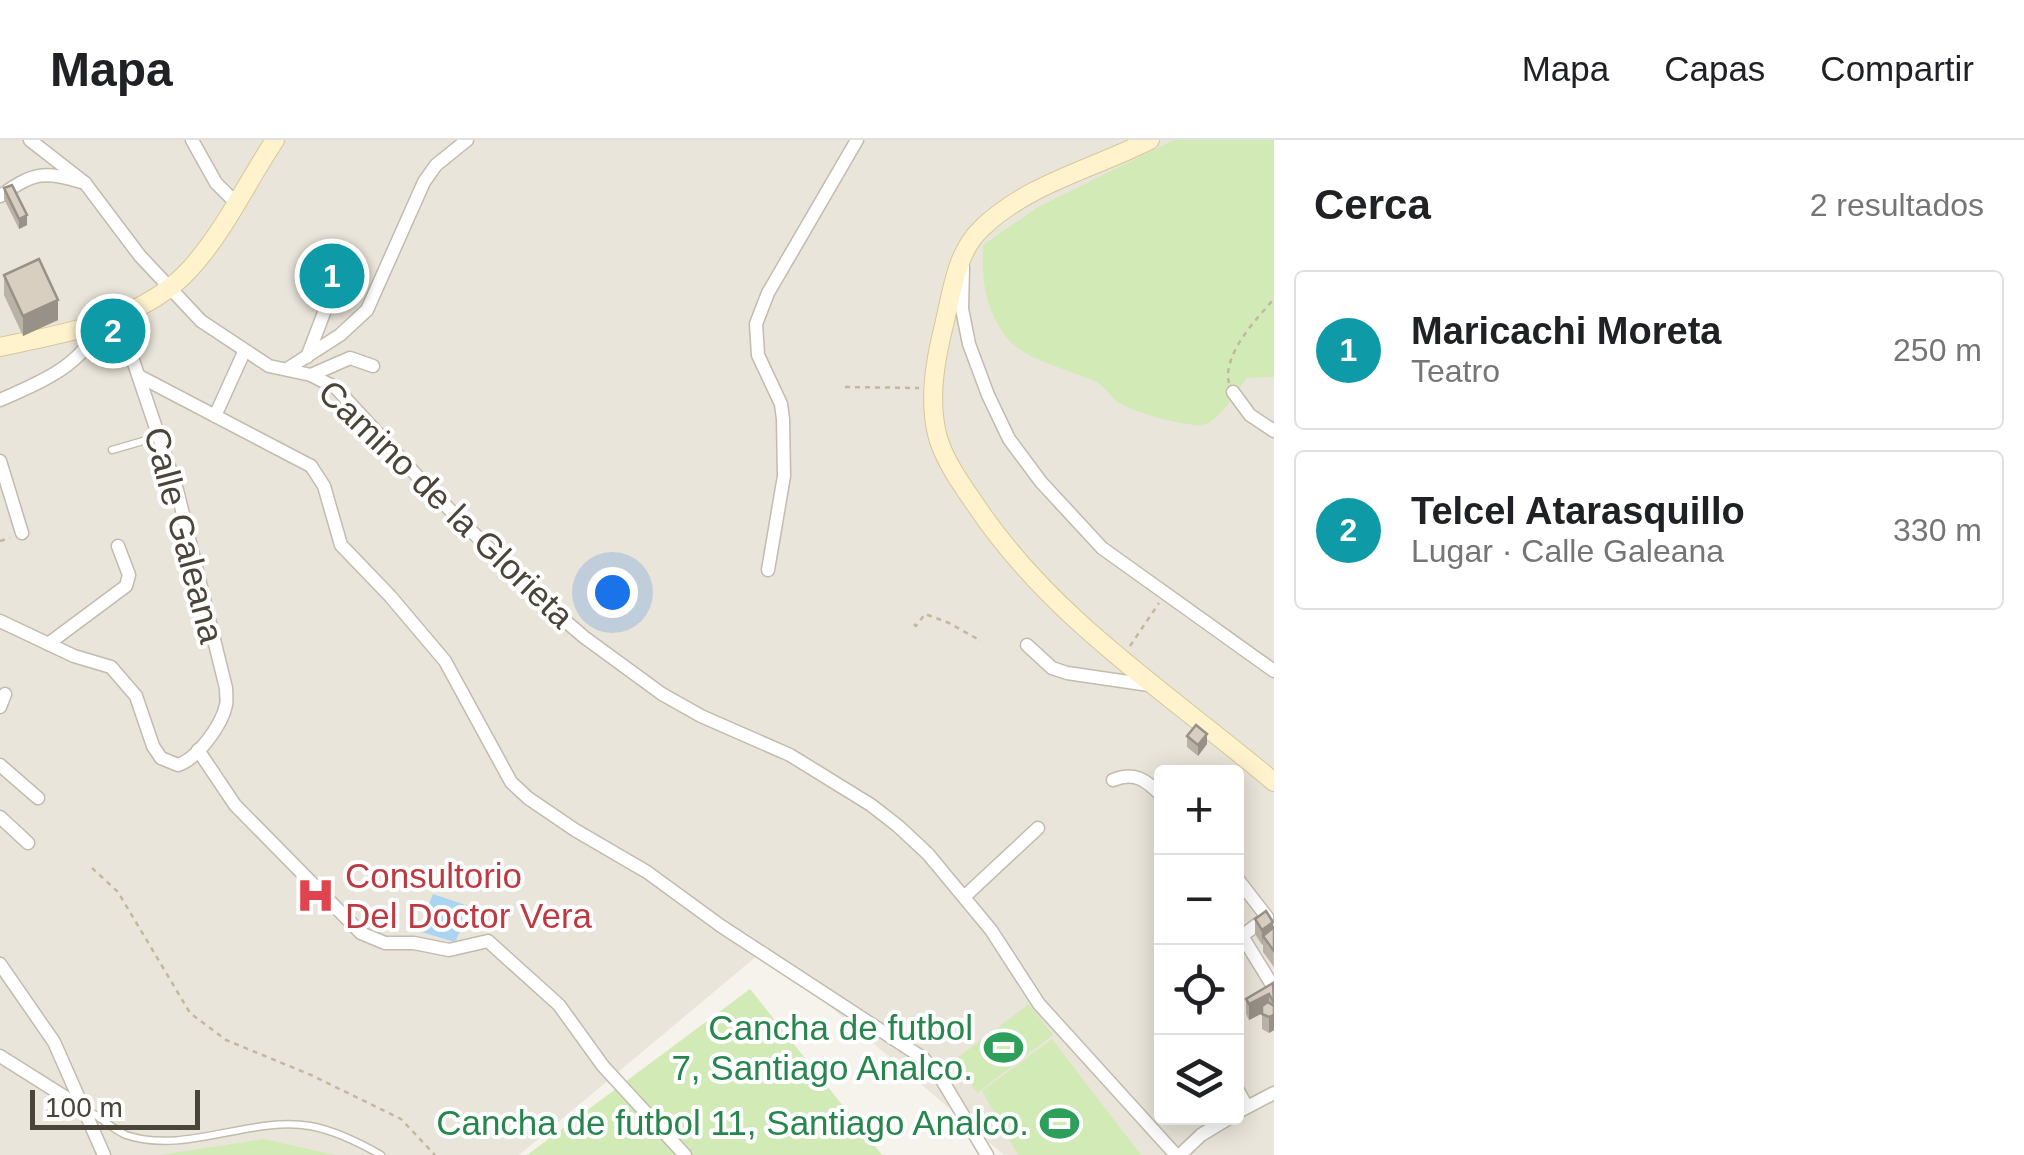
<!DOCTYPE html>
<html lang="es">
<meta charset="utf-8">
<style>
body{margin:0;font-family:Arial,sans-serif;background:#f2f2f2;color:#202124}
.controls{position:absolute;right:30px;bottom:30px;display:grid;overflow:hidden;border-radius:10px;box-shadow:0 5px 25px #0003}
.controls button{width:90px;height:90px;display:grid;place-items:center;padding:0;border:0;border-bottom:2px solid #e0e0e0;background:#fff;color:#202124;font:50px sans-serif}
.scale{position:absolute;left:30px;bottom:25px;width:170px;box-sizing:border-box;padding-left:10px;border:5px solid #4b4439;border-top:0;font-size:28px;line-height:35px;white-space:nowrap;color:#4b4439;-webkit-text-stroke:8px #fff;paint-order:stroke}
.you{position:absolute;left:612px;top:452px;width:35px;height:35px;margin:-25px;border:8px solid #fff;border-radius:50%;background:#1a73e8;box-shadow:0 0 0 15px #1a73e833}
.badge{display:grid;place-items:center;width:65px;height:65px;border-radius:50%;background:#fc3f1d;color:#fff;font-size:32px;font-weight:700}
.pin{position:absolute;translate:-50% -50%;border:5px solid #fff;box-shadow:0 2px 10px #0006}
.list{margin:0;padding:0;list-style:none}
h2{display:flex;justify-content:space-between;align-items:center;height:130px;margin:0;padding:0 40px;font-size:42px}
h2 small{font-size:32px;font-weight:400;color:#757577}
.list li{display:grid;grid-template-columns:65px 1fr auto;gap:30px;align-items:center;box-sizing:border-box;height:160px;margin:0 20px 20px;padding:0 20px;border:2px solid #e0e0e0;border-radius:10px}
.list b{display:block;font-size:38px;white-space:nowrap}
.list p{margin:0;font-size:32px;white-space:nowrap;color:#757577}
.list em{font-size:32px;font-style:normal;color:#757577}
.icon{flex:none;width:55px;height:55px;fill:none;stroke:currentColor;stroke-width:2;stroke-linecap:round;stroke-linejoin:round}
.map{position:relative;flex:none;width:1274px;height:1015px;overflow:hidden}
header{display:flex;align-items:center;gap:60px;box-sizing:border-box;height:140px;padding:0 50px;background:#fff;border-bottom:2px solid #e0e0e0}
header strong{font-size:48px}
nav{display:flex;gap:55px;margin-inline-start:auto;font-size:35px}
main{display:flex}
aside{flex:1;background:#fff}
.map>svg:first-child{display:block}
.residential{fill:#eae5da;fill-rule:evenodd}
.green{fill:#d2eab5}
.water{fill:#a9d4f2}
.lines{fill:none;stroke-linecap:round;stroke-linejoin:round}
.lane-casing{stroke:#c2bbae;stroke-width:9}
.street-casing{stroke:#c2bbae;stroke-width:15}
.secondary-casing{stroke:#d6c79b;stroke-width:20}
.path{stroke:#c4b79f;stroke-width:2.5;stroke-dasharray:5 5;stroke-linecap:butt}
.lane{stroke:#fff;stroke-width:6}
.street{stroke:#fff;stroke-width:12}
.secondary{stroke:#fff3cd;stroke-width:18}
.wall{fill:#bab2a6}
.shaded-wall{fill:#979187}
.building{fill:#d8cfc1;stroke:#979187;stroke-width:2.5}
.labels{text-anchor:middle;stroke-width:8;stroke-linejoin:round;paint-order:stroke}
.street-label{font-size:35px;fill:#4b4439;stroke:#fff}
.health-label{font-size:35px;fill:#be3a42;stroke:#fff;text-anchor:start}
.leisure-label{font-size:35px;fill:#27864d;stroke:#fff;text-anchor:end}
</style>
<header>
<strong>Mapa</strong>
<nav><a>Mapa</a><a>Capas</a><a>Compartir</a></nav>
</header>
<main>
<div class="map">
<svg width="1274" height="1015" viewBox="0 0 1274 1015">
<rect width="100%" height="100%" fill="#f6f3ec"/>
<path class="residential" d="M0,0h1274v1015h-270l-240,-205 -245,205h-519zM1162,632h74v346h-74z"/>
<g class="green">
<path d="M1174,0h100v237l-27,1c-11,13 -25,40 -41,46 -15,5 -75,-12 -88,-22 -8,-5 -13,-16 -22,-20 -26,-13 -76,-22 -93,-49 -19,-31 -21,-52 -20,-88l55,-38z"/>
<polygon points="750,849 882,1015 527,1015"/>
<polygon points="1029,864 1053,895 977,953 953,921"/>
<polygon points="1052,899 1141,1015 1018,1015 982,951"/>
<polygon points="264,999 335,1015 160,1015"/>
</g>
<polygon class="water" points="433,754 471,767 455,802 418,791"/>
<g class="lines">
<defs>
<g id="lane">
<polyline points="112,310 157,297"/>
<polyline points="1236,941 1250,966"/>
<path d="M87,970c14,7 25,19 39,25 59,20 124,-19 184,-9 23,4 50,17 71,29"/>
</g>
<g id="street">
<polyline points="30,0 85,43 140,116 201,181 269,226 311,235 336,248 431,351 542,461 584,497 662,554 701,576 790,615 871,665 898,686 928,714 991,790 1039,864 1176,1015"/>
<polyline points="192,0 216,43 236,63"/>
<path d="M0,56c36,-25 43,-25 85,-13"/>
<polyline points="963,127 962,169 969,204 988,255 1009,299 1041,342 1102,408 1274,531"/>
<polyline points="307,217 337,139"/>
<polyline points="287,229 340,195 367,170 424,42 436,25 467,0"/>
<polyline points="311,235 350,218 373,226"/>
<polyline points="139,236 311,326 324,346 341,405 390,456 445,521 511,642 528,658 575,690 647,732 721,786 923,918 942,940 987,1015"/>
<polyline points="1233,252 1250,275 1274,291"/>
<path d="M0,260c40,-17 84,-35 101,-78"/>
<polyline points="215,276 244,212"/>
<polyline points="0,321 22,393"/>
<polyline points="768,430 784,336 783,279 781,264 758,215 756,184 768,153 857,0"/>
<path d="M0,481l74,35 37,11 25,29 17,50 8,12 17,7c19,-6 44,-40 48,-60 1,-2 0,-15 0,-17l-49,-198 -59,-174"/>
<polyline points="48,504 126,446 129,435 118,406"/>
<polyline points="1027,505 1052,528 1067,533 1149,545"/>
<polyline points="0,567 5,554"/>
<polyline points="198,610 235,665 361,793 385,803 414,803 449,810 488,801 559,865 603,926 685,1015"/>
<polyline points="0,625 38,658"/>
<path d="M1113,640c22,-9 33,0 49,16"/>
<polyline points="0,677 28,703"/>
<polyline points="1236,737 1267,777 1242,796 1274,848"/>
<polyline points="964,757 1038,688"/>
<polyline points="0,824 54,902 104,1015"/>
<polyline points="0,916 81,967"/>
<polyline points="1236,973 1274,953"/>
<polyline points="1180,1015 1201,995 1229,978"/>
</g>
<g id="secondary">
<path d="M1150,0c-55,28 -123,44 -168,88 -26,24 -30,64 -38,97 -9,36 -16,76 -6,113 7,23 23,46 37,66 77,116 195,190 299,278"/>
<path d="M0,207c65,-14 143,-26 190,-78 34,-37 57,-87 85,-129"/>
</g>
</defs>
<use href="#lane" class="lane-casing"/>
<use href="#street" class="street-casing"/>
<use href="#secondary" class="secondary-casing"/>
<g class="path">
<path d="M1229,243c-7,-28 28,-65 45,-84"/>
<polyline points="845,247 919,248"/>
<polyline points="0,401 10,398"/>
<polyline points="914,484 916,486 925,474 949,483 981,501"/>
<polyline points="1130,506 1159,463"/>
<polyline points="92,728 118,752 190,873 226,900 311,935 401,979 435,1015"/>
</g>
<use href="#lane" class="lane"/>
<use href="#street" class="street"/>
<use href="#secondary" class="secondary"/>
</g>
<g class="wall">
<polygon points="4,48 27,85 19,89 4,59"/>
<polygon points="4,135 58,180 23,196 4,155"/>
<polygon points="1187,596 1207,604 1198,616 1187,607"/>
<polygon points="1255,779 1273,782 1274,827 1263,812 1263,804 1262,805 1255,794"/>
<polygon points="1274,845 1274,890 1269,893 1262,889 1262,873 1249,880 1246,874 1246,859"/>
</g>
<g class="shaded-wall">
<polygon points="27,75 27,85 19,89 19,79"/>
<polygon points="58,160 58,180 23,196 23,176"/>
<polygon points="123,180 123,195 106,200 106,185"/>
<polygon points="1207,594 1207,604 1198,616 1198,605"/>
<polygon points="1273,782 1273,797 1263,796 1262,805 1262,790"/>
<polygon points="1269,854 1269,870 1249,880 1249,864"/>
<polygon points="1274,875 1274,890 1269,893 1269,877"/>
</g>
<g class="building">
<polygon points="12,45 27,75 19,79 4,48"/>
<polygon points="39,119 58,160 23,176 4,135"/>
<polygon points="117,166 123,180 106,185 105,171"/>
<polygon points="1196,585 1207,594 1198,605 1187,596"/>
<polygon points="1266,771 1273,782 1262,790 1255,779"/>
<polygon points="1274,787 1274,811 1263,796"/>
<polygon points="1273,843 1274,863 1269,854 1249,864 1246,859"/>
<polygon points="1268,862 1274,866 1274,875 1269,877 1262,874 1262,866"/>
</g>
<defs>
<symbol id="hospital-bare" viewBox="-9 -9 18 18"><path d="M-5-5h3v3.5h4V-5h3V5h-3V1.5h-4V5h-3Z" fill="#e0444e" stroke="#fff" stroke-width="2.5" paint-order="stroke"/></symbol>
<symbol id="stadium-bare" viewBox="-9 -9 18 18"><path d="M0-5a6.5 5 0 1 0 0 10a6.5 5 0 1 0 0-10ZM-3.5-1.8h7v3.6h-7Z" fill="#2e9e5b" stroke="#fff" stroke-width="2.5" paint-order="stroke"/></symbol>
</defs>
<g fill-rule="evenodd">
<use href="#hospital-bare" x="288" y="728" width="55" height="55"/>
<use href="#stadium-bare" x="976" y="880" width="55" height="55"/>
<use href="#stadium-bare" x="1032" y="956" width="55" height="55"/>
</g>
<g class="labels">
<g class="street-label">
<text transform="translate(446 364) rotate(44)" y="12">Camino de la Glorieta</text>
<text transform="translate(184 395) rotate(75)" y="12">Calle Galeana</text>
</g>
<g class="health-label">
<text x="345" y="748">Consultorio<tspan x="345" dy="40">Del Doctor Vera</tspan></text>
</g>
<g class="leisure-label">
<text x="973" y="900">Cancha de futbol<tspan x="973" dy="40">7, Santiago Analco.</tspan></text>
<text x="1029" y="995">Cancha de futbol 11, Santiago Analco.</text>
</g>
</g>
</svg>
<div class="controls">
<button>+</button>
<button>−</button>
<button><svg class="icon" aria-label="locate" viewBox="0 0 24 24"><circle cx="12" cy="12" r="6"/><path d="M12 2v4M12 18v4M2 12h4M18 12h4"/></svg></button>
<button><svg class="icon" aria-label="layers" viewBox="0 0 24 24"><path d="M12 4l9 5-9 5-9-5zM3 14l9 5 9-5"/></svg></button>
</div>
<div class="scale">100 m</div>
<div class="you"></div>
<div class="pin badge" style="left:332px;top:136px;background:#0f9aa8">1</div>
<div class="pin badge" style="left:113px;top:191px;background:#0f9aa8">2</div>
</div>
<aside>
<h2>Cerca<small>2 resultados</small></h2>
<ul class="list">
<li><span class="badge" style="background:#0f9aa8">1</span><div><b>Maricachi Moreta</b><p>Teatro</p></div><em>250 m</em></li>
<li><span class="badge" style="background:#0f9aa8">2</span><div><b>Telcel Atarasquillo</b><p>Lugar · Calle Galeana</p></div><em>330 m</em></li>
</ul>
</aside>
</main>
